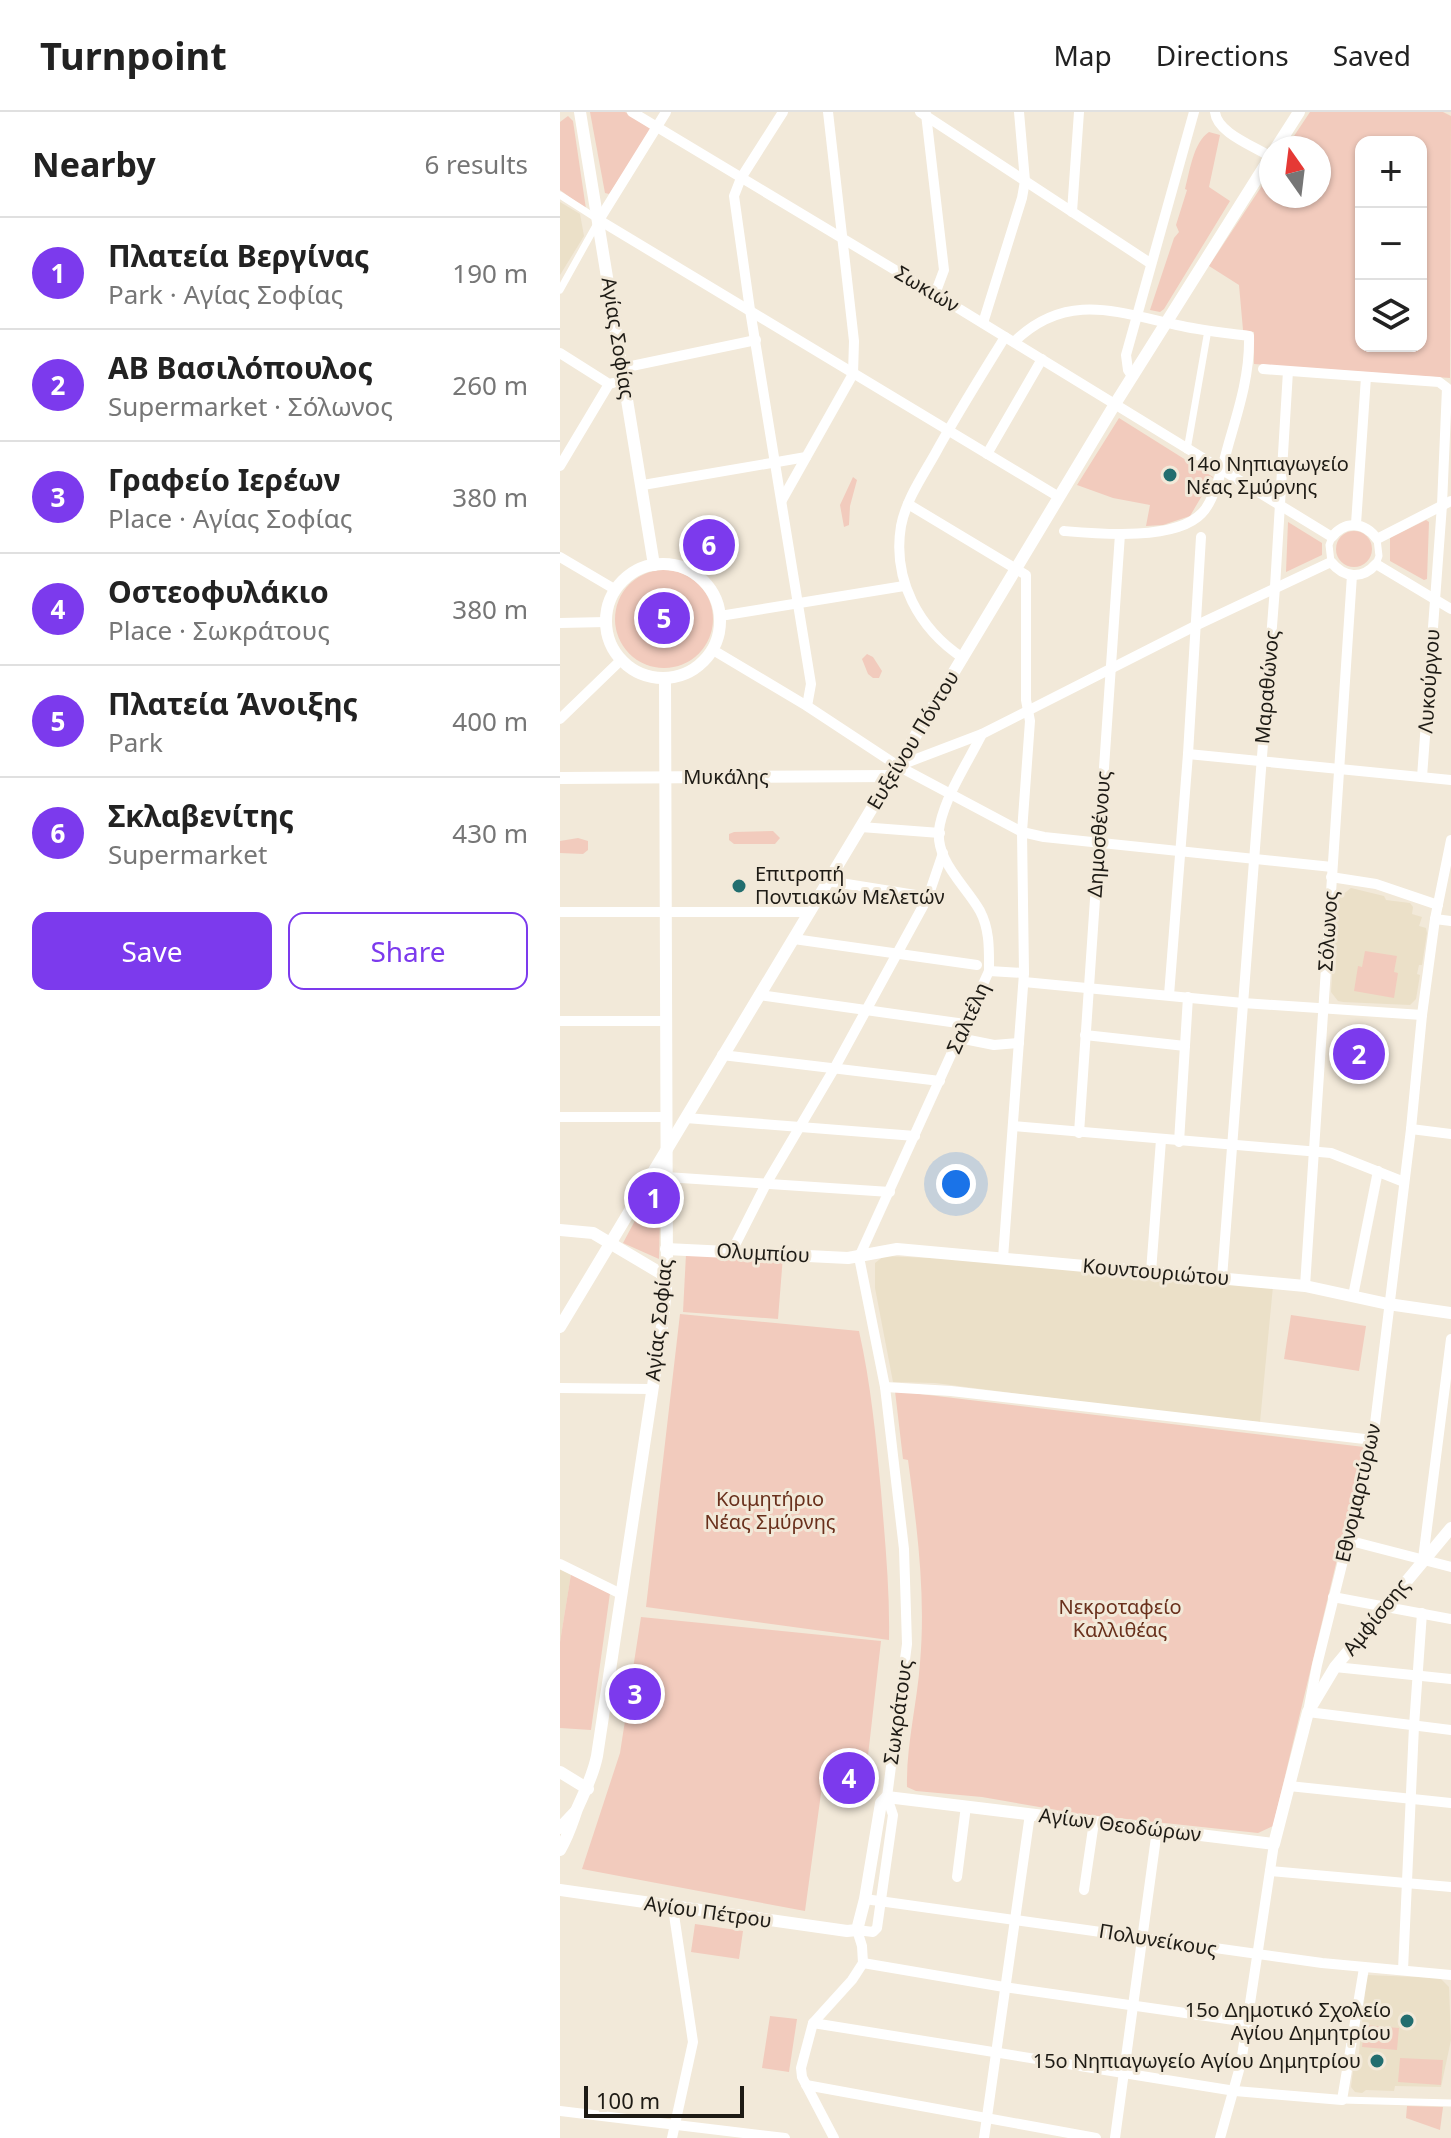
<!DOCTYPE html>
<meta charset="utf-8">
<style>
body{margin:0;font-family:"Noto Sans",sans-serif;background:#f2f2f2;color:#222}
.controls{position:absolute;right:24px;top:24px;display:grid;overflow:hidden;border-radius:16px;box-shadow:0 2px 6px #0004}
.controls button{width:72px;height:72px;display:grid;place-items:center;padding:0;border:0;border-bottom:2px solid #e0e0e0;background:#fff;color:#222;font:40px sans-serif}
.compass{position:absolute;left:699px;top:24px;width:72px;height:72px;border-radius:50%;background:#fff;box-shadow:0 2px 6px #0004;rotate:346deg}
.scale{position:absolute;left:24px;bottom:20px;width:160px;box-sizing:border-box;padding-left:8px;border:4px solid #1e1b15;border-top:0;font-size:22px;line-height:28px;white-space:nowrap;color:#1e1b15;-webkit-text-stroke:6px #f2e9d9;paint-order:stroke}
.you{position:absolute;left:396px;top:1072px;width:28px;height:28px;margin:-20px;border:6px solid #fff;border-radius:50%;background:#1a73e8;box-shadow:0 0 0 12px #1a73e833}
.badge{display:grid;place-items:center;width:52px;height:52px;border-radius:50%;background:#7c3aed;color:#fff;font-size:26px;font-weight:700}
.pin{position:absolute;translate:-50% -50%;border:4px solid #fff;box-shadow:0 2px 8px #0006}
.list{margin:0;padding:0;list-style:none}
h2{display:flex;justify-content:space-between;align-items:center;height:104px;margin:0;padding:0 32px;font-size:34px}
h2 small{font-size:26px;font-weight:400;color:#767676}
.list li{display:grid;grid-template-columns:52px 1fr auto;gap:24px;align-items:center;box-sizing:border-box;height:112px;padding:0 32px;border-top:2px solid #e0e0e0}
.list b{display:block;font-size:30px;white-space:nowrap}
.list p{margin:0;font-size:26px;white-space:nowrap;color:#767676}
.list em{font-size:26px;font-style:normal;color:#767676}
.actions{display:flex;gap:16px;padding:24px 32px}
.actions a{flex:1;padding:18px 0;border:2px solid #7c3aed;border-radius:16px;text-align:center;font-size:28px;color:#7c3aed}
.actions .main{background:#7c3aed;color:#fff}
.icon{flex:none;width:44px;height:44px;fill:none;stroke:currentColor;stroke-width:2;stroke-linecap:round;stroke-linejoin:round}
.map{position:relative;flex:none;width:891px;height:2026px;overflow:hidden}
header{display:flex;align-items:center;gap:48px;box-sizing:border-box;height:112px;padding:0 40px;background:#fff;border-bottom:2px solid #e0e0e0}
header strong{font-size:38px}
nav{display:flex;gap:44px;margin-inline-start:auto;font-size:28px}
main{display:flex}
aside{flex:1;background:#fff}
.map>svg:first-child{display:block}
.built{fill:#ebe0c8}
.green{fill:#f2cbbd;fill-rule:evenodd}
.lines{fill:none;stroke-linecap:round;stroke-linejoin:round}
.pedestrian{stroke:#fff;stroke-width:7}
.minor{stroke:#fff;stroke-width:10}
.tertiary{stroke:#fff;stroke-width:12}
.poi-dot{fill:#226e6f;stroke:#f2e9d9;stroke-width:3}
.labels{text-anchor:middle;stroke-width:6;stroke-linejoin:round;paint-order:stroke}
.street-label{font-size:20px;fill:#1e1b15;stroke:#f2e9d9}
.poi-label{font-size:20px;fill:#1e1b15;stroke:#f2e9d9;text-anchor:start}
.park-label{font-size:20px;fill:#69301c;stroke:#f2e9d9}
</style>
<header>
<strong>Turnpoint</strong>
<nav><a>Map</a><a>Directions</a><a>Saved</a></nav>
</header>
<main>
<aside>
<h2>Nearby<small>6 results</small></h2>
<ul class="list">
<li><span class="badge">1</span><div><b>Πλατεία Βεργίνας</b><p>Park · Αγίας Σοφίας</p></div><em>190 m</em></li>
<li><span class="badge">2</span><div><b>ΑΒ Βασιλόπουλος</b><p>Supermarket · Σόλωνος</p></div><em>260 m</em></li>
<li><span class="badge">3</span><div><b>Γραφείο Ιερέων</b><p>Place · Αγίας Σοφίας</p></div><em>380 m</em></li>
<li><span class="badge">4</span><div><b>Οστεοφυλάκιο</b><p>Place · Σωκράτους</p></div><em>380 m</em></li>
<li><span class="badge">5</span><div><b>Πλατεία Άνοιξης</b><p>Park</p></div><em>400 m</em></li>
<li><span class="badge">6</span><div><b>Σκλαβενίτης</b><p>Supermarket</p></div><em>430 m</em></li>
</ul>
<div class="actions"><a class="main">Save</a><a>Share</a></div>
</aside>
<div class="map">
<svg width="891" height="2026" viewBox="0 0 891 2026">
<rect width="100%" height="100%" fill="#f2e9d9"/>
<g class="built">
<polygon points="0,90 20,102 24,124 0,163"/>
<polygon points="791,776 824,784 826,788 850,791 853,795 852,802 862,805 859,814 866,816 867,821 862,853 859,853 857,862 860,863 856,887 850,893 783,890 778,889 771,880 777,787"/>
<polygon points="324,1144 391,1147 713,1174 700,1310 601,1300 375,1271 333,1270 315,1176 315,1151"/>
<polygon points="0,1456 11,1462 0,1530"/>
<polygon points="807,1863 880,1866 889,1875 891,1928 881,1975 835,1974 834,1979 806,1978 802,1981 795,1980 791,1975 793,1959 797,1959"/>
</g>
<g class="green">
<polygon points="30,0 65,0 92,18 49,82 45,81"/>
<path d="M750,0h133l8,4 -1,262 -196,-14v-32l-11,-2 -4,-45 -30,-19 62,-94v24h48v-48h-33zM801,30h60v204h-60z"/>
<polygon points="8,4 13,9 26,97 0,78 0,10"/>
<path d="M649,20l11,3 -11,52 21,14 -66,108 -4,3 -10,-2 24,-72 5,-6 -3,-7 11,-35 -2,-1c5,-18 8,-46 24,-57z"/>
<polygon points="559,306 653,365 630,404 603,413 586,414 590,393 553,386 517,373"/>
<polygon points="293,365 297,368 290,394 289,413 284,415 280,393"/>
<polygon points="866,408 869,410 867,467 864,468 830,449 830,426"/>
<polygon points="728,410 762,431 762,443 726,460"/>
<circle cx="794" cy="437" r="18"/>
<circle cx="104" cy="507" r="49"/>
<polygon points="307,542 313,545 322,559 319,566 313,566 308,562 302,547"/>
<polygon points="213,719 220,726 215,732 174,732 169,728 169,722 174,720"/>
<polygon points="18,726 28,729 28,738 23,742 0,741 0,729"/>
<polygon points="805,839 837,844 834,860 838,861 834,886 794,879 798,854 802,855"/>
<polygon points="101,1060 99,1147 63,1131"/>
<polygon points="126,1142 223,1144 218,1207 123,1200"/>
<path d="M120,1202l179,17c12,53 17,107 22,160 4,50 9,99 8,149l-243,-33z"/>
<polygon points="731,1203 806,1214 799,1259 724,1247"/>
<path d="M335,1279l469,56 -91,379 -15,7 -178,-19 -98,-17 -66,-6 -9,-4c-1,-41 10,-83 13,-124 6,-68 -3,-136 -12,-203l-5,-1z"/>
<polygon points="11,1462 50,1481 31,1618 0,1616 0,1530"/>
<polygon points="81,1505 321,1529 304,1679 262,1674 245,1799 22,1757 60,1641"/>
<polygon points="135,1812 183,1819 179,1847 131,1840"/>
<polygon points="210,1904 237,1907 229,1960 202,1956"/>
<polygon points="805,1913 839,1916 837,1938 802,1935"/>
<polygon points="840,1946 883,1948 881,1973 838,1970"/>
<polygon points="847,1994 883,1995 880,2018 846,2006"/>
</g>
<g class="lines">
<g class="pedestrian">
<polyline points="0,83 39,108 0,178"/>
<polyline points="627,338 648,218"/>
<polyline points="771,450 769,433 772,425"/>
<polyline points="816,452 819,444 817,427"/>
<polyline points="782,1988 891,1991"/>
</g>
<g class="minor">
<path d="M72,0l303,182 397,243c13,-17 33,-15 45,2l74,-38"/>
<polyline points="106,0 39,108 499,385"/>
<polyline points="223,0 181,66 174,84 190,198 251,572 247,594"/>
<polyline points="360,0 590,151"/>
<path d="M655,0c2,21 39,34 56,45"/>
<polyline points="366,2 384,158 375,182"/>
<polyline points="512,100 519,0"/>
<polyline points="423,211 462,86 465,69 459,0"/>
<path d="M454,230c53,-52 105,-29 168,-16 22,5 45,7 67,10 1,36 -9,69 -19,103 -6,20 -14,60 -28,74 -26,28 -103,21 -138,18"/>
<polyline points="0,241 49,272 53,271"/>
<polyline points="62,256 196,228"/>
<polyline points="703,257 879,270 887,276 882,393 862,665"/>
<polyline points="572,264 568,258 566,243 634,0"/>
<polyline points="427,342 482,247"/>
<polyline points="0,354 49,272"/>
<polyline points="83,373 246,345"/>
<polyline points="222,388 293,262 294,229 268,0"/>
<polyline points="348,392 466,463 466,588 470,609 462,720 464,861 443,1146"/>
<polyline points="796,412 806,265"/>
<polyline points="0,445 56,478"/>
<polyline points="160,504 344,474"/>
<polyline points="0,511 46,510"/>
<polyline points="153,538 247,594 338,654 462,720 484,725 772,755"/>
<path d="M403,546c-44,-29 -71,-78 -62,-132 5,-26 21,-49 34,-72 22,-40 46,-78 70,-117"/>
<polyline points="0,607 61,548"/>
<polyline points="628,642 891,668"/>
<path d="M338,654l84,-32 213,-108 136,-64c13,16 31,18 45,2l75,45"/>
<polyline points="301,715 380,721"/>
<polyline points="891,728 875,807 862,903 851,1017 813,1328 757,1553 748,1600 891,1618"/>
<polyline points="771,765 816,772 878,793"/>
<polyline points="268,769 368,785"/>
<polyline points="0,800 249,800"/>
<polyline points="875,807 891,809"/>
<polyline points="234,827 417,853"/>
<polyline points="429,859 464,861"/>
<polyline points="464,870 683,891 862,903"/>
<polyline points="199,883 405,912"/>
<polyline points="609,883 628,642 641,425"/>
<polyline points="0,909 106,909"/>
<polyline points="525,923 625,934"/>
<polyline points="399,926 434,933 459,931"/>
<polyline points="162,943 380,969"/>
<polyline points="0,1005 106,1005"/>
<polyline points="126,1006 355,1024"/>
<polyline points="453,1014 771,1041 844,1070"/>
<polyline points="851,1017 891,1022"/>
<polyline points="519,1021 560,422"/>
<polyline points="619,1030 628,885"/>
<polyline points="106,1065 330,1080"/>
<polyline points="172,1139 206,1072 274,957 368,785 383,741"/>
<polyline points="591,1160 601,1028"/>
<polyline points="662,1166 715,475 728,259"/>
<polyline points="745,1174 792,463"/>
<polyline points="793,1184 818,1059"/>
<polyline points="325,1275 391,1279 813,1328"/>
<polyline points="0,1276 91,1277"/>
<polyline points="787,1428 891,1455"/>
<polyline points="863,1447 891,1227"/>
<polyline points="0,1452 61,1482"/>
<polyline points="773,1485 891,1507"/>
<polyline points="775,1555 891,1567"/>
<polyline points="729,1674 891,1691"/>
<polyline points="710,1759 891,1775"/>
<polyline points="397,1765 406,1694"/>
<polyline points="524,1778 534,1710"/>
<polyline points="305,1787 762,1851 891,1863"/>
<polyline points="303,1851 444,1875 688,1910"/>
<polyline points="843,1858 854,1614 862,1501"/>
<polyline points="253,1911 675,1979 782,1988 804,1856"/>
<polyline points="246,1973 536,2026"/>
<polyline points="0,1999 225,2026"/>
<polyline points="112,2026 133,1930 113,1796"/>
<path d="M274,2026l-32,-61 -1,-9 12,-45 39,-43 11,-17 -1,-17 -5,-16 16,2 4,-4 16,-113 -6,-18 20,-153 -3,-95 -19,-162 -26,-130 130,-286c0,-21 1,-41 -9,-60 -15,-27 -48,-52 -40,-87 7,-31 28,-62 42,-90"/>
<polyline points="424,2026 470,1702"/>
<polyline points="555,2026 597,1718"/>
<polyline points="660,2026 681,1951 714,1732"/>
</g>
<g class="tertiary">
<polyline points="20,0 94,453"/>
<polyline points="716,36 739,0"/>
<circle cx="103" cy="509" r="57"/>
<polyline points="0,666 332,664"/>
<polyline points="0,1118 33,1121 107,1165"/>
<polyline points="106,1137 288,1146 337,1137 745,1174 828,1192 891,1201"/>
<polyline points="0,1215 555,292 711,44"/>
<polyline points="0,1660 28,1677"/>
<polyline points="0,1716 15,1700"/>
<path d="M0,1738c9,-16 11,-24 17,-41 8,-18 16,-33 20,-53l66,-436 4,-43 -2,-599"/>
<polyline points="0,1778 287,1819 297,1818 305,1787 321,1691 327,1685 714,1732 748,1600 775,1555 891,1416"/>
</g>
</g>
<g class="poi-dot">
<circle cx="610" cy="363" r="8"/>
<circle cx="179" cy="774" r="8"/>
<circle cx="847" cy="1909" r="8"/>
<circle cx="817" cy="1949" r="8"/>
</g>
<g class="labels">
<g class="street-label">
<text transform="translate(367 177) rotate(31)" y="7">Σωκιών</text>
<text transform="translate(58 226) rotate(81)" y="7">Αγίας Σοφίας</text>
<text transform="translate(869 569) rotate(-86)" y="7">Λυκούργου</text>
<text transform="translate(707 575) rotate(-85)" y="7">Μαραθώνος</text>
<text transform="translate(353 628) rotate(-59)" y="7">Ευξείνου Πόντου</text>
<text x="166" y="672">Μυκάλης</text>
<text transform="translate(539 722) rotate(-86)" y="7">Δημοσθένους</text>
<text transform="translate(768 819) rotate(-86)" y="7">Σόλωνος</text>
<text transform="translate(408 906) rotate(-66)" y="7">Σαλτέλη</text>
<text transform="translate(203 1141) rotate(3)" y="7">Ολυμπίου</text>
<text transform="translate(596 1160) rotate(5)" y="7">Κουντουριώτου</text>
<text transform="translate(99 1208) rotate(-84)" y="7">Αγίας Σοφίας</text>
<text transform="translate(798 1381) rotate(-77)" y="7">Εθνομαρτύρων</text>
<text transform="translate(816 1505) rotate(-51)" y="7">Αμφίσσης</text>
<text transform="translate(338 1600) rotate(-82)" y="7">Σωκράτους</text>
<text transform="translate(560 1713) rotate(7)" y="7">Αγίων Θεοδώρων</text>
<text transform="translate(148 1800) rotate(8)" y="7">Αγίου Πέτρου</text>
<text transform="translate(598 1828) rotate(9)" y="7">Πολυνείκους</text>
</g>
<g class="poi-label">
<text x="626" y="359">14ο Νηπιαγωγείο<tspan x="626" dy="23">Νέας Σμύρνης</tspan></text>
<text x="195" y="769">Επιτροπή<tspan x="195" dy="23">Ποντιακών Μελετών</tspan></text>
<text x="831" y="1905" text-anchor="end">15ο Δημοτικό Σχολείο<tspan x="831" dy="23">Αγίου Δημητρίου</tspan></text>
<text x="801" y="1956" text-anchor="end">15ο Νηπιαγωγείο Αγίου Δημητρίου</text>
</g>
<g class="park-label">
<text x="210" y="1394">Κοιμητήριο<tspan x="210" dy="23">Νέας Σμύρνης</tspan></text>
<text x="560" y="1502">Νεκροταφείο<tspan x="560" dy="23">Καλλιθέας</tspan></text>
</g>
</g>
</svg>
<div class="controls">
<button>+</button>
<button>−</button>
<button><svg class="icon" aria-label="layers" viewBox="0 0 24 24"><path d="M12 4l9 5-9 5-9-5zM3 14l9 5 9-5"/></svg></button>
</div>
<svg class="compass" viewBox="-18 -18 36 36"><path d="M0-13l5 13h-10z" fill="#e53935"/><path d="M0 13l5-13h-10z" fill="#767676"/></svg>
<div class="scale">100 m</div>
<div class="you"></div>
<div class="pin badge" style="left:94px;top:1086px">1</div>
<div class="pin badge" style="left:799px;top:942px">2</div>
<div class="pin badge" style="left:75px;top:1582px">3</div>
<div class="pin badge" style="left:289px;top:1666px">4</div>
<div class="pin badge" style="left:104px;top:506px">5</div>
<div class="pin badge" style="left:149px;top:433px">6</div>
</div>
</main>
